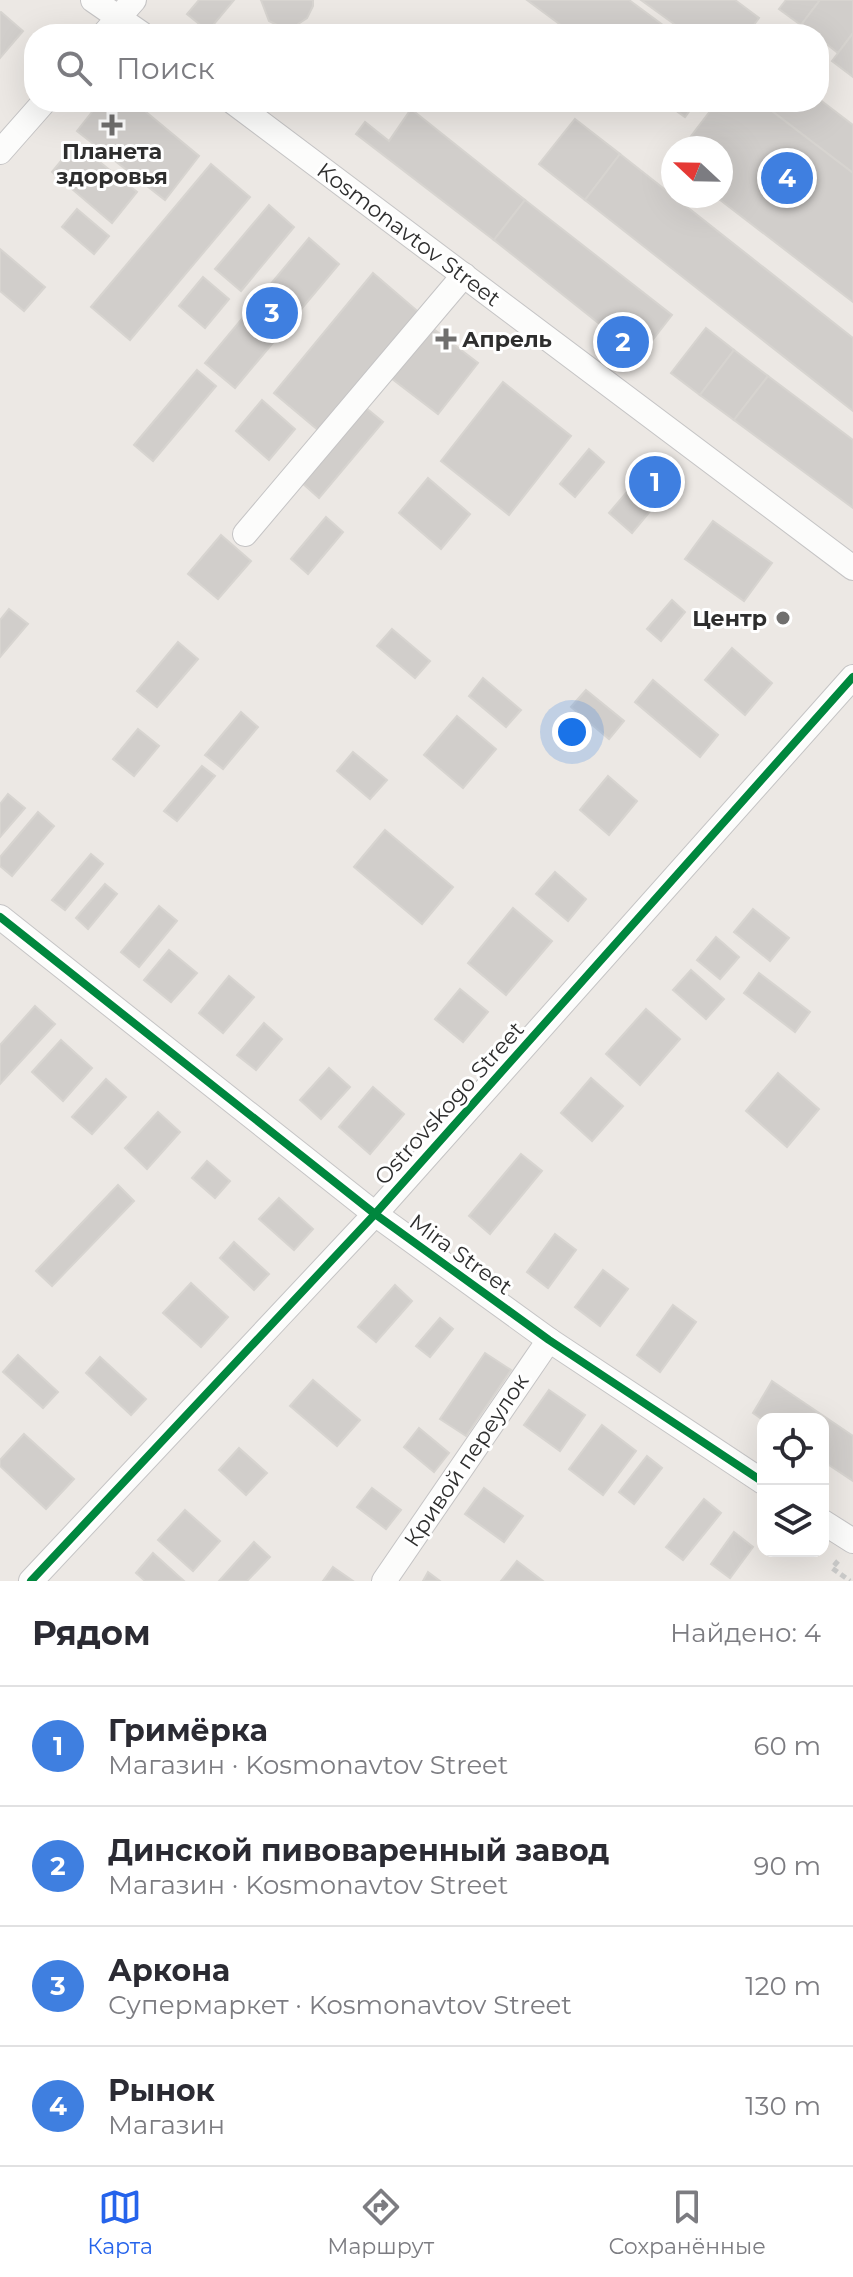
<!DOCTYPE html>
<html lang="ru">
<meta charset="utf-8">
<style>
body{margin:0;font-family:Montserrat,sans-serif;background:#f2f2f3;color:#2b2b33}
.controls{position:absolute;right:24px;bottom:24px;display:grid;overflow:hidden;border-radius:16px;box-shadow:0 8px 32px #0002}
.controls button{width:72px;height:72px;display:grid;place-items:center;padding:0;border:0;border-bottom:2px solid #e1e1e2;background:#fff;color:#2b2b33;font:40px sans-serif}
.compass{position:absolute;left:661px;top:136px;width:72px;height:72px;border-radius:50%;background:#fff;box-shadow:0 8px 32px #0002;rotate:292deg}
.you{position:absolute;left:572px;top:732px;width:28px;height:28px;margin:-20px;border:6px solid #fff;border-radius:50%;background:#1a73e8;box-shadow:0 0 0 12px #1a73e833}
.badge{display:grid;place-items:center;width:52px;height:52px;border-radius:50%;background:#2563eb;color:#fff;font-size:26px;font-weight:700}
.pin{position:absolute;translate:-50% -50%;border:4px solid #fff;box-shadow:0 2px 8px #0006}
.list{margin:0;padding:0;list-style:none}
h2{display:flex;justify-content:space-between;align-items:center;height:104px;margin:0;padding:0 32px;font-size:34px}
h2 small{font-size:26px;font-weight:400;color:#7c7c81}
.list li{display:grid;grid-template-columns:52px 1fr auto;gap:24px;align-items:center;box-sizing:border-box;height:120px;padding:0 32px;border-top:2px solid #e1e1e2}
.list b{display:block;font-size:30px;white-space:nowrap}
.list p{margin:0;font-size:26px;white-space:nowrap;color:#7c7c81}
.list em{font-size:26px;font-style:normal;color:#7c7c81}
.icon{flex:none;width:44px;height:44px;fill:none;stroke:currentColor;stroke-width:2;stroke-linecap:round;stroke-linejoin:round}
.map{position:relative;flex:none;width:853px;height:1581px;overflow:hidden}
.search{position:absolute;background:#fff;box-shadow:0 8px 32px #0002;left:24px;right:24px;top:24px;height:88px;display:flex;align-items:center;gap:20px;box-sizing:border-box;padding:0 28px;border-radius:32px;color:#7c7c81;font-size:30px}
.sheet{height:584px;background:#fff}
nav{display:flex;justify-content:space-around;align-items:center;box-sizing:border-box;height:112px;border-top:2px solid #e1e1e2;background:#fff;font-size:22px;color:#7c7c81}
nav a{display:grid;justify-items:center;gap:4px}
nav .on{color:#2563eb}
.map>svg:first-child{display:block}
.building{fill:#d1cecb;stroke:#d7d4d0;stroke-width:2}
.lines{fill:none;stroke-linecap:round;stroke-linejoin:round}
.minor-casing{stroke:#c5c4c5;stroke-width:26}
.path{stroke:#c9c9c8;stroke-width:5;stroke-dasharray:6 4;stroke-linecap:butt}
.minor{stroke:#fcfcfb;stroke-width:24}
.cycleway-casing{stroke:#fff;stroke-width:13}
.cycleway{stroke:#00873e;stroke-width:8}
.poi-dot{fill:#706f6e;stroke:#fff;stroke-width:3}
.labels{text-anchor:middle;stroke-width:6;stroke-linejoin:round;paint-order:stroke}
.poi-label{font-size:22px;font-weight:bold;fill:#2e2e2e;stroke:#fff}
.street-label{font-size:22px;fill:#2e2e2e;stroke:#fff}
</style>
<div class="map">
<svg width="853" height="1581" viewBox="0 0 853 1581">
<rect width="100%" height="100%" fill="#ece8e4"/>
<g class="building">
<polygon points="199,0 234,0 208,31 187,14"/>
<polygon points="261,0 313,0 313,6 307,18 295,26 281,27 269,21"/>
<polygon points="527,0 629,0 675,34 573,34"/>
<polygon points="641,0 735,0 759,18 747,34 688,34"/>
<polygon points="786,0 820,0 801,25 779,9"/>
<polygon points="820,0 853,0 853,33 838,53 819,38 819,34 801,25"/>
<polygon points="1,12 23,31 0,58 0,13"/>
<polygon points="853,33 853,77 832,61"/>
<polygon points="819,99 853,125 853,173 760,102 819,102"/>
<polygon points="134,102 199,156 165,200 77,131 100,102"/>
<polygon points="664,102 696,102 685,117"/>
<polygon points="717,102 760,102 853,173 853,302 715,196 721,196 721,148 682,148"/>
<polygon points="411,109 525,200 494,240 356,134 365,122 389,141"/>
<polygon points="575,119 620,154 585,200 539,164"/>
<polygon points="76,143 137,192 112,223 52,172"/>
<polygon points="620,154 853,338 853,411 585,200"/>
<polygon points="211,164 250,197 130,340 91,307"/>
<polygon points="525,200 672,315 640,356 494,240"/>
<polygon points="269,205 294,227 241,291 215,269"/>
<polygon points="77,209 109,236 94,254 62,227"/>
<polygon points="309,238 339,264 235,388 205,363"/>
<polygon points="0,249 45,287 24,311 0,291"/>
<polygon points="373,273 422,315 324,435 274,393"/>
<polygon points="203,277 229,299 205,328 179,306"/>
<polygon points="431,327 478,363 438,414 391,378"/>
<polygon points="706,328 734,350 700,395 671,373"/>
<polygon points="734,350 768,376 734,420 700,395"/>
<polygon points="197,370 216,386 153,461 134,445"/>
<polygon points="768,376 853,440 853,508 734,420"/>
<polygon points="503,382 571,436 509,515 441,461"/>
<polygon points="262,400 295,429 269,460 236,431"/>
<polygon points="366,408 383,422 319,498 302,483"/>
<polygon points="589,449 604,462 575,497 560,484"/>
<polygon points="644,472 666,492 632,533 609,513"/>
<polygon points="428,478 470,514 441,549 399,513"/>
<polygon points="326,517 343,532 308,574 291,559"/>
<polygon points="713,521 772,563 744,601 685,559"/>
<polygon points="221,535 251,561 218,599 188,574"/>
<polygon points="672,600 685,612 661,641 647,629"/>
<polygon points="9,609 28,624 0,657 0,620"/>
<polygon points="392,629 430,661 415,678 377,646"/>
<polygon points="178,642 198,659 157,707 137,691"/>
<polygon points="732,648 772,683 745,715 705,680"/>
<polygon points="483,678 521,710 506,727 469,696"/>
<polygon points="653,680 718,735 700,757 635,702"/>
<polygon points="586,690 624,721 609,739 571,707"/>
<polygon points="241,712 258,727 223,769 205,755"/>
<polygon points="457,716 496,749 463,788 424,755"/>
<polygon points="138,729 159,746 134,776 113,759"/>
<polygon points="353,752 387,780 370,799 337,771"/>
<polygon points="202,766 215,776 177,821 164,811"/>
<polygon points="608,776 637,801 609,835 580,810"/>
<polygon points="8,794 25,808 0,837 0,804"/>
<polygon points="38,812 54,826 12,876 0,866 0,857"/>
<polygon points="385,830 453,887 422,924 354,867"/>
<polygon points="91,854 103,864 65,910 52,900"/>
<polygon points="555,872 586,899 568,921 536,894"/>
<polygon points="105,884 117,894 88,929 76,918"/>
<polygon points="159,906 177,921 139,967 121,952"/>
<polygon points="513,908 552,941 506,995 468,963"/>
<polygon points="753,909 789,938 770,961 734,932"/>
<polygon points="716,937 739,957 720,979 697,960"/>
<polygon points="169,950 197,973 171,1002 144,980"/>
<polygon points="691,970 724,999 706,1019 673,990"/>
<polygon points="759,973 810,1012 795,1032 744,993"/>
<polygon points="229,976 254,997 223,1033 199,1013"/>
<polygon points="460,989 488,1012 463,1042 435,1019"/>
<polygon points="35,1006 55,1024 0,1084 0,1045"/>
<polygon points="646,1009 680,1039 640,1085 606,1054"/>
<polygon points="264,1023 282,1039 256,1070 237,1055"/>
<polygon points="61,1040 92,1068 63,1101 32,1072"/>
<polygon points="329,1068 350,1087 321,1119 300,1100"/>
<polygon points="778,1073 819,1109 787,1147 746,1111"/>
<polygon points="591,1078 623,1106 592,1141 561,1113"/>
<polygon points="106,1079 126,1097 92,1134 72,1117"/>
<polygon points="373,1087 404,1114 370,1154 339,1127"/>
<polygon points="158,1112 180,1132 147,1169 125,1148"/>
<polygon points="521,1154 542,1171 490,1234 469,1216"/>
<polygon points="207,1161 230,1181 215,1198 192,1178"/>
<polygon points="118,1185 134,1201 52,1286 36,1271"/>
<polygon points="279,1198 313,1229 294,1250 259,1219"/>
<polygon points="555,1234 576,1250 548,1288 527,1272"/>
<polygon points="234,1242 269,1274 254,1290 220,1258"/>
<polygon points="603,1270 628,1289 600,1326 575,1307"/>
<polygon points="191,1283 228,1317 201,1347 163,1313"/>
<polygon points="395,1285 412,1301 376,1342 358,1327"/>
<polygon points="673,1305 696,1322 660,1372 637,1355"/>
<polygon points="440,1318 453,1329 430,1357 416,1346"/>
<polygon points="485,1353 511,1370 466,1436 440,1419"/>
<polygon points="18,1355 58,1392 43,1408 3,1372"/>
<polygon points="100,1357 146,1399 131,1415 86,1373"/>
<polygon points="313,1380 360,1420 337,1446 290,1406"/>
<polygon points="772,1381 853,1436 853,1481 823,1461 823,1419 763,1420 753,1413"/>
<polygon points="549,1390 585,1415 560,1451 524,1425"/>
<polygon points="602,1425 636,1451 603,1495 569,1469"/>
<polygon points="419,1428 449,1453 434,1472 404,1447"/>
<polygon points="24,1434 74,1479 46,1509 0,1466 0,1460"/>
<polygon points="239,1448 267,1473 246,1495 219,1470"/>
<polygon points="647,1456 662,1468 634,1504 619,1492"/>
<polygon points="372,1488 401,1510 386,1529 357,1507"/>
<polygon points="484,1488 523,1516 504,1542 465,1514"/>
<polygon points="704,1499 721,1513 683,1560 666,1547"/>
<polygon points="185,1510 220,1541 193,1571 158,1540"/>
<polygon points="734,1532 753,1547 730,1578 711,1564"/>
<polygon points="254,1542 270,1557 247,1581 219,1581"/>
<polygon points="153,1553 184,1581 145,1581 136,1573"/>
<polygon points="517,1561 543,1581 501,1581"/>
<polygon points="333,1567 353,1581 323,1581"/>
<polygon points="428,1572 440,1581 423,1581"/>
</g>
<g class="lines">
<defs>
<g id="minor">
<polyline points="93,0 142,34"/>
<polyline points="104,34 134,0"/>
<polyline points="233,102 853,568"/>
<polyline points="0,152 44,102"/>
<polyline points="245,534 464,275"/>
<polyline points="0,917 375,1214 549,1340 763,1482"/>
<polyline points="823,1522 853,1541"/>
<polyline points="31,1581 375,1214 853,677"/>
<polyline points="384,1581 549,1340"/>
</g>
</defs>
<use href="#minor" class="minor-casing"/>
<polyline class="path" points="838,1561 832,1568 850,1581"/>
<use href="#minor" class="minor"/>
<defs>
<g id="cycleway">
<polyline points="0,917 375,1214 549,1340 763,1482"/>
<polyline points="31,1581 375,1214 853,677"/>
</g>
</defs>
<use href="#cycleway" class="cycleway-casing"/>
<use href="#cycleway" class="cycleway"/>
</g>
<g class="poi-dot">
<path d="M108 113h8v8h8v8h-8v8h-8v-8h-8v-8h8z"/>
<path d="M442 327h8v8h8v8h-8v8h-8v-8h-8v-8h8z"/>
<circle cx="783" cy="618" r="8"/>
</g>
<g class="labels">
<g class="poi-label">
<text x="112" y="159">Планета<tspan x="112" dy="25">здоровья</tspan></text>
<text x="462" y="347" text-anchor="start">Апрель</text>
<text x="767" y="626" text-anchor="end">Центр</text>
</g>
<g class="street-label">
<text transform="translate(409 234) rotate(37)" y="8">Kosmonavtov Street</text>
<text transform="translate(449 1103) rotate(-48)" y="8">Ostrovskogo Street</text>
<text transform="translate(461 1254) rotate(36)" y="8">Mira Street</text>
<text transform="translate(466 1460) rotate(-56)" y="8">Кривой переулок</text>
</g>
</g>
</svg>
<div class="controls">
<button><svg class="icon" aria-label="locate" viewBox="0 0 24 24"><circle cx="12" cy="12" r="6"/><path d="M12 2v4M12 18v4M2 12h4M18 12h4"/></svg></button>
<button><svg class="icon" aria-label="layers" viewBox="0 0 24 24"><path d="M12 4l9 5-9 5-9-5zM3 14l9 5 9-5"/></svg></button>
</div>
<svg class="compass" viewBox="-18 -18 36 36"><path d="M0-13l5 13h-10z" fill="#e53935"/><path d="M0 13l5-13h-10z" fill="#7c7c81"/></svg>
<div class="you"></div>
<div class="pin badge" style="left:655px;top:482px;background:#3f7fe0">1</div>
<div class="pin badge" style="left:623px;top:342px;background:#3f7fe0">2</div>
<div class="pin badge" style="left:272px;top:313px;background:#3f7fe0">3</div>
<div class="pin badge" style="left:787px;top:178px;background:#3f7fe0">4</div>
<div class="search"><svg class="icon" aria-label="search" viewBox="0 0 24 24"><circle cx="10" cy="10" r="6"/><path d="M15 15l6 6"/></svg>Поиск</div>
</div>
<section class="sheet">
<h2>Рядом<small>Найдено: 4</small></h2>
<ul class="list">
<li><span class="badge" style="background:#3f7fe0">1</span><div><b>Гримёрка</b><p>Магазин · Kosmonavtov Street</p></div><em>60 m</em></li>
<li><span class="badge" style="background:#3f7fe0">2</span><div><b>Динской пивоваренный завод</b><p>Магазин · Kosmonavtov Street</p></div><em>90 m</em></li>
<li><span class="badge" style="background:#3f7fe0">3</span><div><b>Аркона</b><p>Супермаркет · Kosmonavtov Street</p></div><em>120 m</em></li>
<li><span class="badge" style="background:#3f7fe0">4</span><div><b>Рынок</b><p>Магазин</p></div><em>130 m</em></li>
</ul>
</section>
<nav>
<a class="on"><svg class="icon" aria-label="map" viewBox="0 0 24 24"><path d="M3 6l6-2 6 2 6-2v14l-6 2-6-2-6 2zM9 4v14M15 6v14"/></svg>Карта</a>
<a><svg class="icon" aria-label="directions" viewBox="0 0 24 24"><path d="M12 3l9 9-9 9-9-9zM9 14v-3h6M13 9l2 2-2 2"/></svg>Маршрут</a>
<a><svg class="icon" aria-label="saved" viewBox="0 0 24 24"><path d="M7 4h10v16l-5-4-5 4z"/></svg>Сохранённые</a>
</nav>
